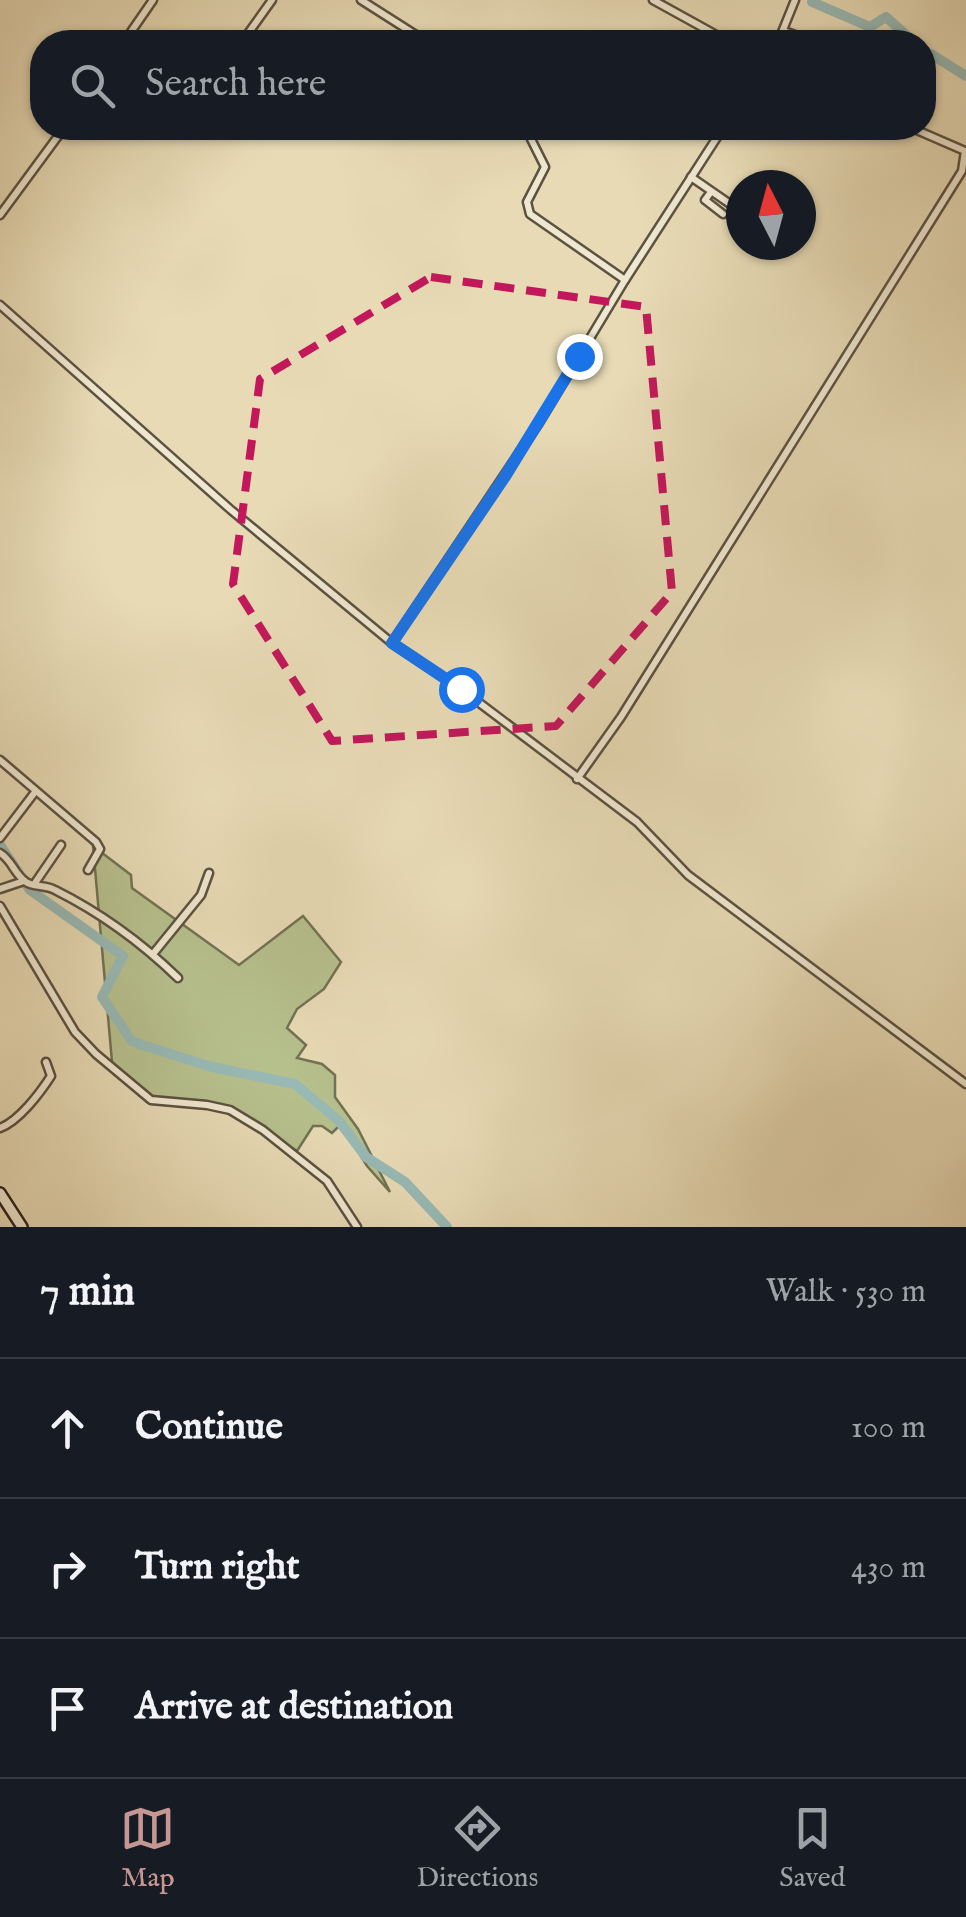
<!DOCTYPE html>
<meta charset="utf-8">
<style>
body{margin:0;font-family:"IM FELL English",serif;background:#20242c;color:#f1f3f6}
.compass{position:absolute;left:726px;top:170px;width:90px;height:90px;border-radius:50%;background:#171b24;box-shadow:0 2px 8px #0004;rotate:354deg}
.stop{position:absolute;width:30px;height:30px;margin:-22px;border:8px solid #1a73e8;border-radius:50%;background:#fff}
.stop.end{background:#1a73e8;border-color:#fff;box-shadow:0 2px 10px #0008}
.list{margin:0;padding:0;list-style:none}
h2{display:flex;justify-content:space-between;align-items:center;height:130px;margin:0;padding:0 40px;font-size:42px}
h2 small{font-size:32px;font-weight:400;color:#9ea1a6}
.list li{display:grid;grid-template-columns:65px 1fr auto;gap:30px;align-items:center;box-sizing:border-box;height:140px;padding:0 40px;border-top:2px solid #363941}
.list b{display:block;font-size:38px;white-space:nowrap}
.list em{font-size:32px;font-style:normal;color:#9ea1a6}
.icon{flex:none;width:55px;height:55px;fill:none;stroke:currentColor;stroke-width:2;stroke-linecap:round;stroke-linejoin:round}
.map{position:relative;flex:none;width:966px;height:1227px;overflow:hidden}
.search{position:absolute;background:#171b24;box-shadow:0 2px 8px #0004;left:30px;right:30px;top:30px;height:110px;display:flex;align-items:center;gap:25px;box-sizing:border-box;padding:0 35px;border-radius:40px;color:#9ea1a6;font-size:38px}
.sheet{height:550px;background:#171b24}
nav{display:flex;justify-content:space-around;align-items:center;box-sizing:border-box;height:140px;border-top:2px solid #363941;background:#171b24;font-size:28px;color:#9ea1a6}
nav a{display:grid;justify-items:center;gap:5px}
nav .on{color:#c59692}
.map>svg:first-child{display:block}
.green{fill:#b6c08d;stroke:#727254;stroke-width:2.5}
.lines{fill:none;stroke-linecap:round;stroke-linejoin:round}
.river{stroke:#98b9b4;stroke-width:10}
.street-casing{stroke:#5c5242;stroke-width:11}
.secondary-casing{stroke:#2d241b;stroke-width:14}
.street{stroke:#efe7cf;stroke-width:6}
.secondary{stroke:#efe7cf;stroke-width:9}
.route{stroke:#1a73e8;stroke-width:12}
.marked{fill:none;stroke:#c2185b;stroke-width:8;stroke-dasharray:20 12;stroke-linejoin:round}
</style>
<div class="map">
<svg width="966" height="1227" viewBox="0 0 966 1227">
<rect width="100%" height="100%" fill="#e7dab5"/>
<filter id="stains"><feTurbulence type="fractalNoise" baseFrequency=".002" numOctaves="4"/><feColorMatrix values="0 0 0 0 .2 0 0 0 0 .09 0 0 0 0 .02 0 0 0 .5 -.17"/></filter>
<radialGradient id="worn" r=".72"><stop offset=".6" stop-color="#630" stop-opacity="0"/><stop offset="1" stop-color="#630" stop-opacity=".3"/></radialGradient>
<polygon class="green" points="93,846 131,875 132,888 239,965 303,916 341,962 324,989 297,1009 287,1028 306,1045 297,1058 322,1064 335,1075 335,1097 358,1129 390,1192 367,1166 341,1124 332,1133 322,1126 313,1126 297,1151 231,1109 152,1098 112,1062"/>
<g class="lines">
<g class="river">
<polyline points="812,2 870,27 886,17 914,42"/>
<polyline points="924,56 925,59 931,54 966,76"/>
<polyline points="0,845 30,890 123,956 102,997 131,1040 139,1044 212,1067 295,1084 339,1121 366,1157 405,1182 447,1227"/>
</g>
<defs>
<g id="street">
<polyline points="361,0 427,42"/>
<polyline points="653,0 729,42"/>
<polyline points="784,31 814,42"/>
<polyline points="124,42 153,0"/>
<polyline points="242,42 272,0"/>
<polyline points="778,42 795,0"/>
<polyline points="535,128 531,139 545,167 527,202 530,214 625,280"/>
<polyline points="175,133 179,128"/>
<polyline points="691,177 733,206"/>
<polyline points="711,192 705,200 723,214"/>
<polyline points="0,215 64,128"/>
<polyline points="0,305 231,510 392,643 461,689 637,822 688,875 966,1084"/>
<polyline points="392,643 539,423 625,280 723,128"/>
<polyline points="0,760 96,842 100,849 88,870"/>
<polyline points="577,779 621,717 962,171 965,151 912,128"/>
<polyline points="0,838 35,792"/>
<path d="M0,853c12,7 14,21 26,29 7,5 20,3 29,8 44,22 88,54 123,88"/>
<polyline points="35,883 61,845"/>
<polyline points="0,889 24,881"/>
<polyline points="0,906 75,1032 96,1054 151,1100 207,1105 230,1110 263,1130 327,1181 357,1227"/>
<polyline points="153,954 201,895 209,873"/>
<path d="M0,1128c19,-7 40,-35 51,-52l-5,-14"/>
</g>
<polyline id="secondary" points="0,1193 22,1227"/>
</defs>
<use href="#street" class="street-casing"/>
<use href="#secondary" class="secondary-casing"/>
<use href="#street" class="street"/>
<use href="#secondary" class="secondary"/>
</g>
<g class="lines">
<polyline class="route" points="461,689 392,643 504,478 579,356"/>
</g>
<path class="marked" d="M431,277l215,30 26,285 -116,134 -224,15 -99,-157 27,-205z"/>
<rect width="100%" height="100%" filter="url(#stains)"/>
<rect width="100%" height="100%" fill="url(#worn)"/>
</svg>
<svg class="compass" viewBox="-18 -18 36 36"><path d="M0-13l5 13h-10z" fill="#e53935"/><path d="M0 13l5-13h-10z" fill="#9ea1a6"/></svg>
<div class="stop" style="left:461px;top:689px"></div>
<div class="stop end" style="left:579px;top:356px"></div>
<div class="search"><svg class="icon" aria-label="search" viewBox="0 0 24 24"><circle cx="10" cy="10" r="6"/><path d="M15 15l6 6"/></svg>Search here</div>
</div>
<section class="sheet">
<h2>7 min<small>Walk · 530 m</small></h2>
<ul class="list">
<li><svg class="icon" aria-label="ahead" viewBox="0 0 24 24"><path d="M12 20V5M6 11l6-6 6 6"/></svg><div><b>Continue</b></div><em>100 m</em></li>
<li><svg class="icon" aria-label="right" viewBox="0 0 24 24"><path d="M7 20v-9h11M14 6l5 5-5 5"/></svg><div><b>Turn right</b></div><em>430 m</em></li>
<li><svg class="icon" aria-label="arrive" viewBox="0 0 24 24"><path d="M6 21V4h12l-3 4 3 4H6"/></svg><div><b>Arrive at destination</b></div></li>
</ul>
</section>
<nav>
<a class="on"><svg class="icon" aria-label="map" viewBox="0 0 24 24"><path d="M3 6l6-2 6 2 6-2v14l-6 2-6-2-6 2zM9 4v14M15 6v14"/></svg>Map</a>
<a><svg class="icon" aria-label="directions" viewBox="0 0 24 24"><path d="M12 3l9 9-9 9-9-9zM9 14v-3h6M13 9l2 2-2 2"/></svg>Directions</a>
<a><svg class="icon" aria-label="saved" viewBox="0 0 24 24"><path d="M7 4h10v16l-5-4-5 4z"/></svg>Saved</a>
</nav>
